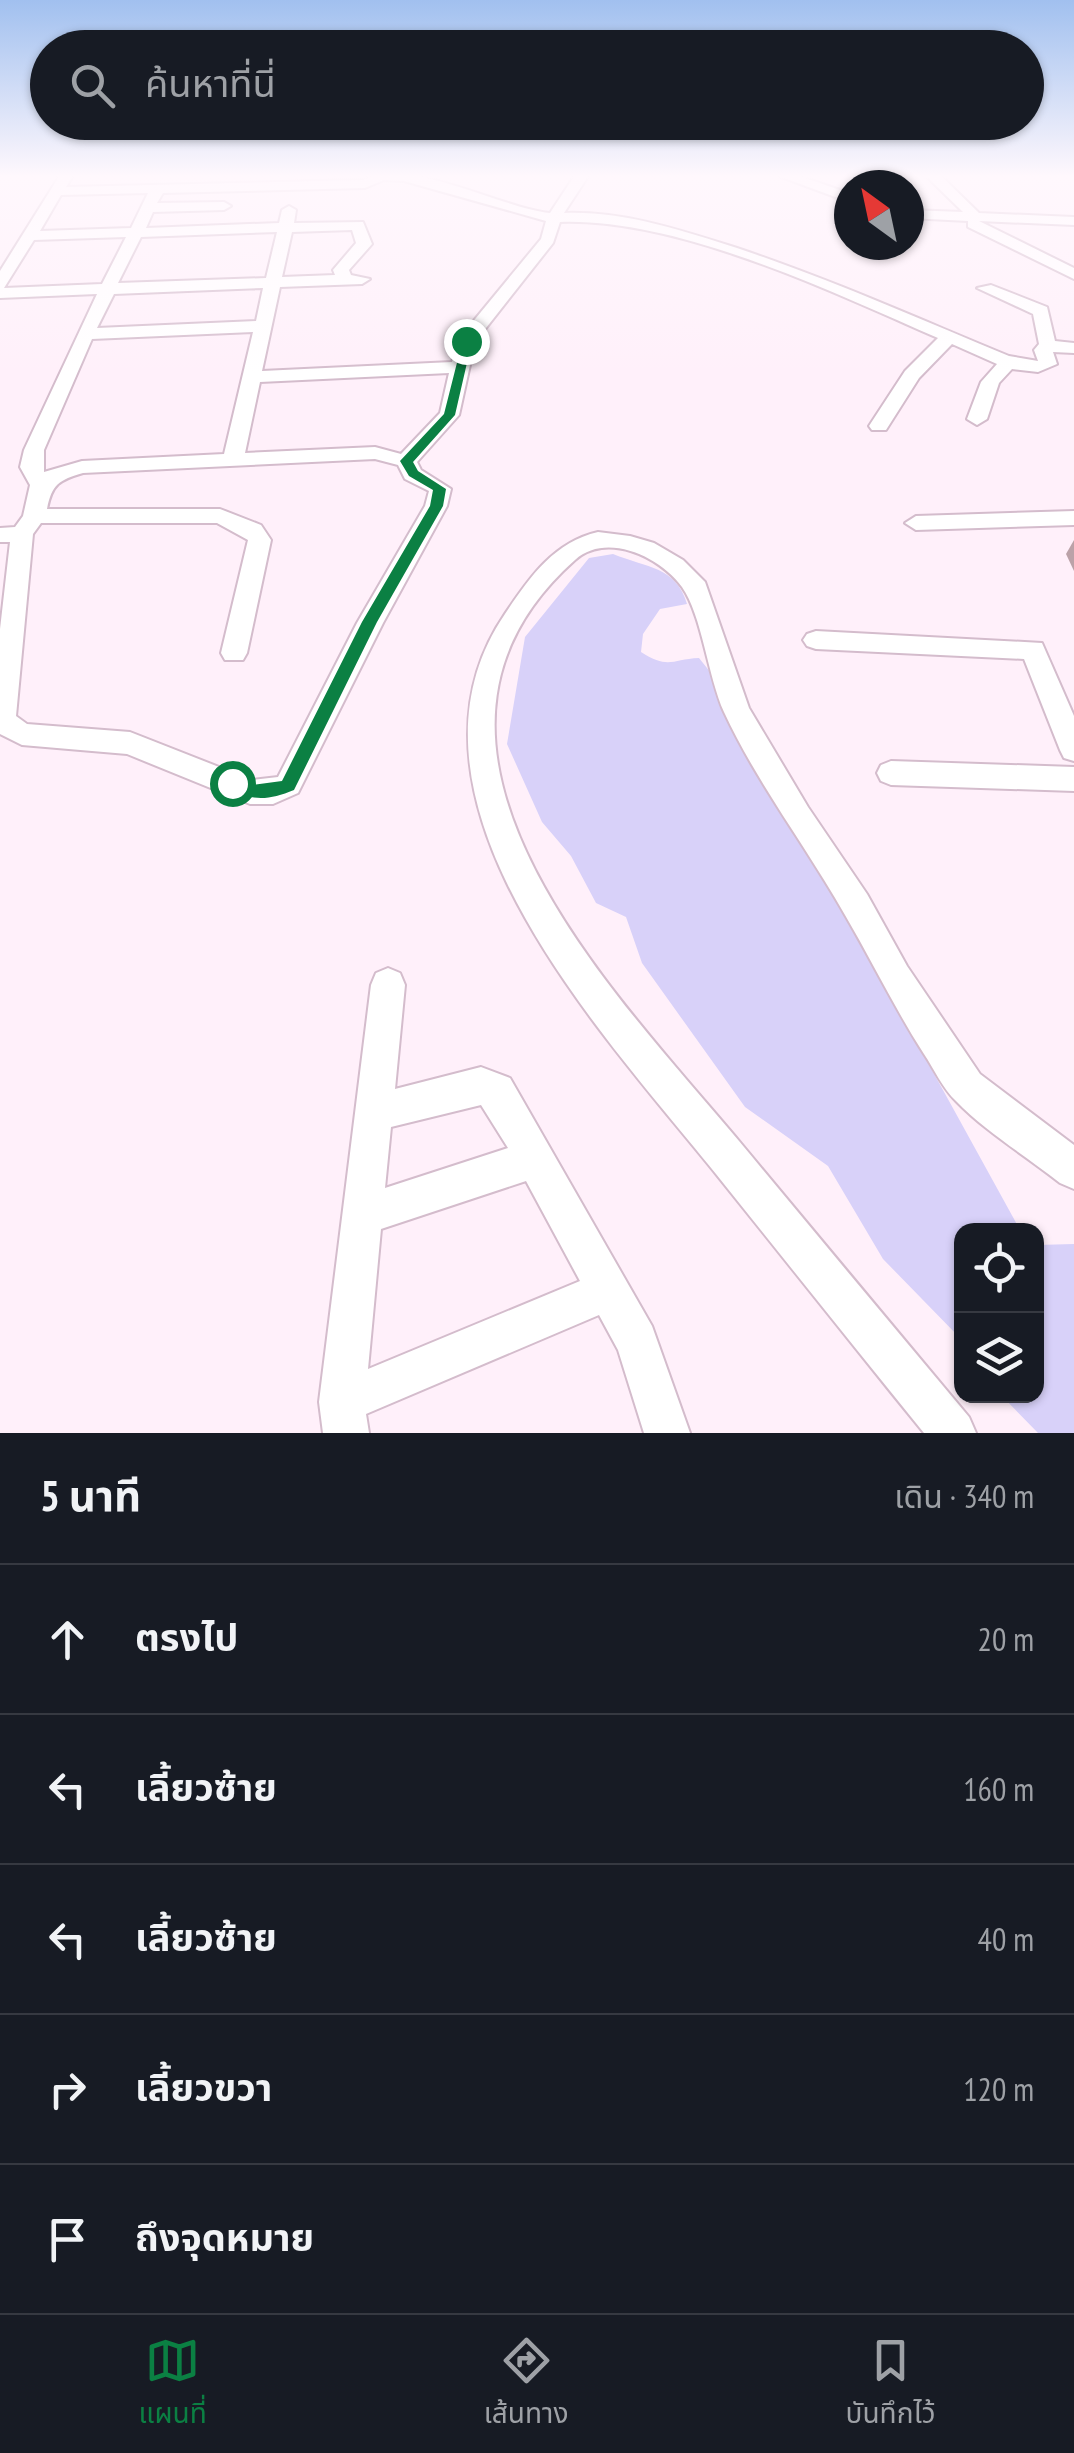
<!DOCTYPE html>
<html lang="th">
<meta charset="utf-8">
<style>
body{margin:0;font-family:"PT Sans Narrow","Noto Sans Thai",sans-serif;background:#242831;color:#f1f3f6}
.controls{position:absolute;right:30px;bottom:30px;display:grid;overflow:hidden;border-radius:20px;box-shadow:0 2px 8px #0004}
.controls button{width:90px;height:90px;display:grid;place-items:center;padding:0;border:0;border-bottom:2px solid #363941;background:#171b24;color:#f1f3f6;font:50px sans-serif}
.compass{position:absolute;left:834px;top:170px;width:90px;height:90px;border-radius:50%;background:#171b24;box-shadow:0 2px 8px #0004;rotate:327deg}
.stop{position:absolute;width:30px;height:30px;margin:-22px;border:8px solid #0b8043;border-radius:50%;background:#fff}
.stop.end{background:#0b8043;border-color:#fff;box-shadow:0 2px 10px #0008}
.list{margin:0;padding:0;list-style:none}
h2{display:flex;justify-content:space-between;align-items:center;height:130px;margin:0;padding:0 40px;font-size:42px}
h2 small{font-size:32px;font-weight:400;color:#9ea1a6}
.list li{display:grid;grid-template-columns:65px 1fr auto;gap:30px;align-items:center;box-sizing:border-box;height:150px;padding:0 40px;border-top:2px solid #363941}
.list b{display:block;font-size:38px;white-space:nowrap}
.list em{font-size:32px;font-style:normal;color:#9ea1a6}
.icon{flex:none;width:55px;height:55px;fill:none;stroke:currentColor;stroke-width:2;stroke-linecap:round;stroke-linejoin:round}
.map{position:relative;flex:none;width:1074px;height:1433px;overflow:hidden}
.search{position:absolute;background:#171b24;box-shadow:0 2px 8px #0004;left:30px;right:30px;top:30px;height:110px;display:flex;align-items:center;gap:25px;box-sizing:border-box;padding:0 35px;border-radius:55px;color:#9ea1a6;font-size:38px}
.sheet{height:880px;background:#171b24}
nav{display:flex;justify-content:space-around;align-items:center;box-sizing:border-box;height:140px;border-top:2px solid #363941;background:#171b24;font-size:28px;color:#9ea1a6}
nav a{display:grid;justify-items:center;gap:5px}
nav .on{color:#0b8043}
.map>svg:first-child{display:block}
.water{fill:#d8d1f9}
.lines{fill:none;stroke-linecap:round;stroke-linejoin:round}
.minor-casing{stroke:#d4bccc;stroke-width:4}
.minor{fill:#fff;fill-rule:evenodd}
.wall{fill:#bba2a8}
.route{fill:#0b8043}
</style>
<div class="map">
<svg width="1074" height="1433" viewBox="0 0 1074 1433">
<rect width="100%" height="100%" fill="#fff0fa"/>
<g class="water">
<path d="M613,554c34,14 63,12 74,50l-27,5 -17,25 -2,18c28,18 31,7 58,6l12,15 12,31 117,199 180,327h-58l-1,109 -78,-80 -55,-93 -83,-59 -103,-144 -16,-46 -30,-14 -25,-47 -29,-34 -35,-78 18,-107 64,-79z"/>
<polygon points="1074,1244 1074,1433 1038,1433 1002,1396 1036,1396 1037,1245"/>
</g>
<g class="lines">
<defs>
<g id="minor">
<path d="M60,175l13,1 -7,11 297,-7c49,-23 134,27 187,33l25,-38h14l-25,38c60,-2 116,17 173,35 93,31 182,71 272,108l29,5 -4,-11 5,-6 -6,-30 -56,-26 14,-3 56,22 8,34 19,2v10l-21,-1 4,12 -19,8 -26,-3 -13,14 -12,36 -10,6 -10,-6 14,-37 16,-18 -45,-20 -33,34 -33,52h-14l-3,-4 36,-55 33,-33c-108,-47 -260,-120 -378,-116l-7,21 -78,99 -16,73 -42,47 4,8 30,19 -4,17 -64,117 -85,170 -25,11h-23l-123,-50 -105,-9 -22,-11v-105l10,-87h-10v-14l15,-1 8,-11 7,-31 -10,-18 4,-17 73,-156 -97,4v-27zM384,180l20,1 142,40 -5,18 -84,102 -5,21 -190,9 18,-84 82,-3 8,-5 -19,-4 -2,-5 23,-26 -9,-22 -69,1 2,-13 -7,-4 -7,4 -3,13 -133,5 7,-16 71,-2 7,-4 -7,-4 -67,1 6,-10 202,-5zM148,193l-17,35 -91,3 21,-36zM352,230l4,13 -23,27 2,5 -53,2 10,-45zM277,232l-11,46 -148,5 23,-46zM126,237l-24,47 -98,4 30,-48zM263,288l-7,33 -159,7 17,-34zM253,332l-29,122 -142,7 -38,11v-22l48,-111zM449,373l-9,40 -39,41 -26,-7 -130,6 15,-71zM375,459l23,6 7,14 24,12 -4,15 -68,117 -79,154 -26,3 -122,-48 -103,-8 -11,-8 17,-182 8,-11h176l31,17 -27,113 4,7h18l4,-7 24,-113 -10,-15 -41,-16h-173c5,-25 12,-29 36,-36z"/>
<polygon points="776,175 796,175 849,193 849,202"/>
<polygon points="925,175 940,175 979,213 1074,217 1074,225 979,221 1074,268 1074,279 968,227 968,221 909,218 909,210 963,212"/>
<polygon points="1074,511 1074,525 916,530 905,523 916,516"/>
<path d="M598,532l32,4 24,7 29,17 22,22 44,126 59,99 59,87 40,72 73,108 94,71v44l-14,-6c-34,-27 -74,-51 -104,-82 -13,-12 -22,-32 -32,-47 -29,-45 -52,-93 -79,-139 -39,-69 -88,-132 -121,-203 -16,-35 -22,-97 -42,-125 -23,-31 -76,-55 -107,-27 -208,185 39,432 164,581 76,92 153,184 230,276l7,16h-52c-70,-86 -139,-173 -208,-259 -111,-138 -337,-375 -211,-560 24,-36 49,-72 93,-82z"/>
<polygon points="816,631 1042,643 1074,716 1074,761 1064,758 1060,750 1024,659 816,649 807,646 803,640 807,634"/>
<polygon points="891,761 1074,767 1074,791 891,785 881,781 877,773 881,765"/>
<path d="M388,968l12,5 5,12 -10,104 86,-22 29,11 142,248 38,107h-46l-26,-83 -19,-35 -233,99 3,19h-46l-4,-31 52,-417 5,-12zM481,1105l27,43 -123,40 6,-61zM526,1181l54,100 -212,88 13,-140z"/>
</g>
</defs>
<use href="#minor" class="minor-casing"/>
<use href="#minor" class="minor"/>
</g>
<polygon class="wall" points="1074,540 1074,571 1066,554"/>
<linearGradient id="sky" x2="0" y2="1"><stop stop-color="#a1c0ef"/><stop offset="0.47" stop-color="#fff8fd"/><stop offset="1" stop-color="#fff8fd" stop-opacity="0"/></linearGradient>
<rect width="1074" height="375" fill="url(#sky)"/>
<path class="route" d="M463,339l9,2 -17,74 -42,47 5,9 28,18 -3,17 -66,116 -83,168c-26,11 -43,11 -68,-2v-10l6,-2 20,9 30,-4 80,-159 68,-116 3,-16 -24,-14 -9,-15 44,-47z"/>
</svg>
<div class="controls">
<button><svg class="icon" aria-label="locate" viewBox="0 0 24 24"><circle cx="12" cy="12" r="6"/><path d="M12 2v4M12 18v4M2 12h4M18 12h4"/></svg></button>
<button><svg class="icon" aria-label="layers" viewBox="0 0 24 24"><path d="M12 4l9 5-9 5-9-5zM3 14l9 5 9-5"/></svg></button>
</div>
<svg class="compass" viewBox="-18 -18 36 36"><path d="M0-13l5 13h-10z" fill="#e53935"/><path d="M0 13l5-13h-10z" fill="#9ea1a6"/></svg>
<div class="stop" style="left:232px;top:783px"></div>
<div class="stop end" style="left:466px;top:341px"></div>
<div class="search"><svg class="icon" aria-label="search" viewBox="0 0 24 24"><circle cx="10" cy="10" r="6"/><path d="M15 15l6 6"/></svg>ค้นหาที่นี่</div>
</div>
<section class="sheet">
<h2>5 นาที<small>เดิน · 340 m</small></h2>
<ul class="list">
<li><svg class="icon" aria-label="ahead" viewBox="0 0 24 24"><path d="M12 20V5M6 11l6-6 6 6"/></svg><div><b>ตรงไป</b></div><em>20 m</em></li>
<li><svg class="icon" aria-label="left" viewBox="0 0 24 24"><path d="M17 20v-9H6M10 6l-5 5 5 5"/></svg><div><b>เลี้ยวซ้าย</b></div><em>160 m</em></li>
<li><svg class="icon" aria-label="left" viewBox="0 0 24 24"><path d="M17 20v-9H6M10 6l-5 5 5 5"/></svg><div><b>เลี้ยวซ้าย</b></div><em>40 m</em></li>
<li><svg class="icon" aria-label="right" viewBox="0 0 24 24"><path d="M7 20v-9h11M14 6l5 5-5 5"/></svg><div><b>เลี้ยวขวา</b></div><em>120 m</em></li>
<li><svg class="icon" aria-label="arrive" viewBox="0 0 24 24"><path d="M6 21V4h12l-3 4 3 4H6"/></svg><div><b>ถึงจุดหมาย</b></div></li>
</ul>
</section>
<nav>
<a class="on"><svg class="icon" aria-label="map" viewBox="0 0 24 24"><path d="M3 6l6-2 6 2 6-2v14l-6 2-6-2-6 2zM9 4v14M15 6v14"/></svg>แผนที่</a>
<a><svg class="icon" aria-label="directions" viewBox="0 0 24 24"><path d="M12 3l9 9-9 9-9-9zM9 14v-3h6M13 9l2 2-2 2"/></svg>เส้นทาง</a>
<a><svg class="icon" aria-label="saved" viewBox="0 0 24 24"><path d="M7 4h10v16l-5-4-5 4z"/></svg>บันทึกไว้</a>
</nav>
